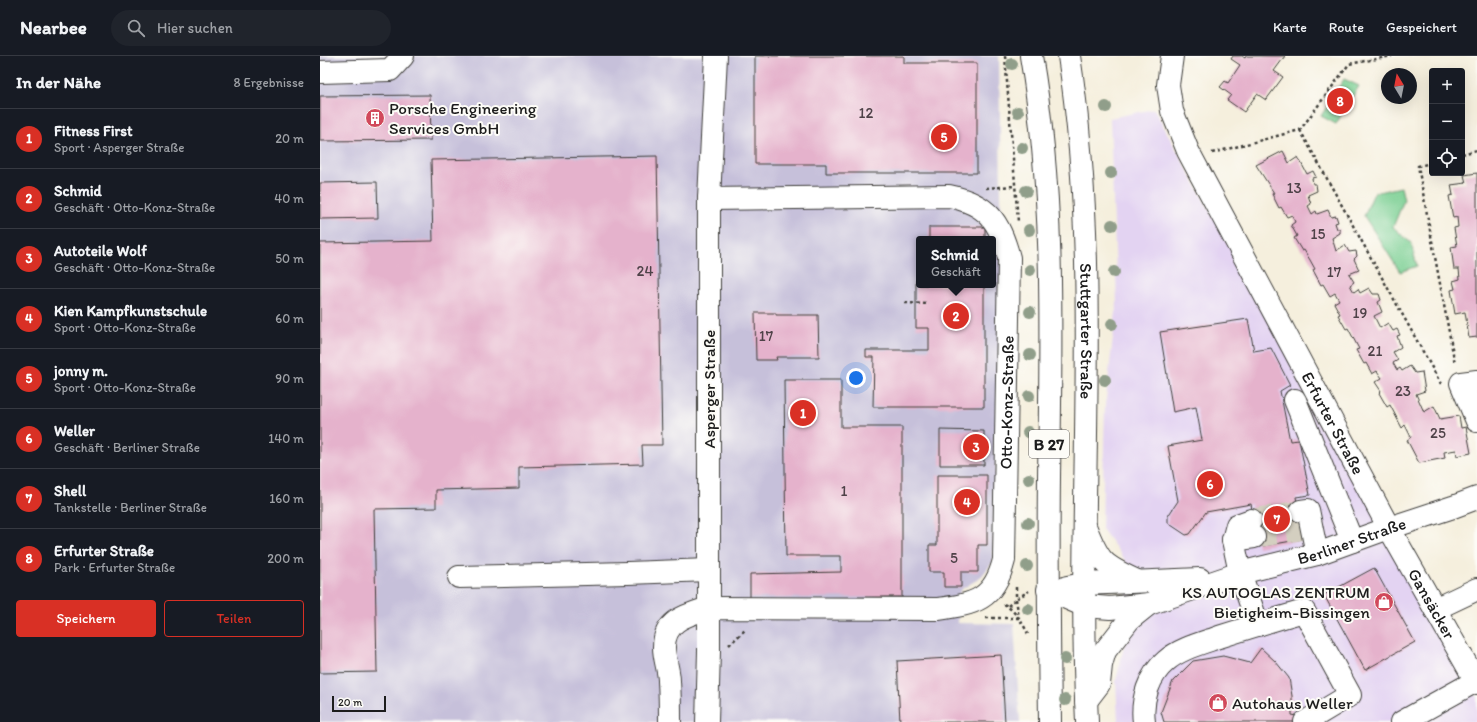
<!DOCTYPE html>
<html lang="de">
<meta charset="utf-8">
<style>
body{margin:0;font-family:Itim,sans-serif;background:#20242c;color:#f1f3f6}
.controls{position:absolute;right:12px;top:12px;display:grid;overflow:hidden;border-radius:4px;box-shadow:0 4px 16px #0002}
.controls button{width:36px;height:36px;display:grid;place-items:center;padding:0;border:0;border-bottom:1px solid #363941;background:#171b24;color:#f1f3f6;font:20px sans-serif}
.compass{position:absolute;left:1061px;top:12px;width:36px;height:36px;border-radius:50%;background:#171b24;box-shadow:0 4px 16px #0002;rotate:350deg}
.scale{position:absolute;left:12px;bottom:10px;width:54px;box-sizing:border-box;padding-left:4px;border:2px solid #1c1c1c;border-top:0;font-size:11px;line-height:14px;white-space:nowrap;color:#1c1c1c;-webkit-text-stroke:3px #fdfcf7;paint-order:stroke}
.you{position:absolute;left:536px;top:322px;width:14px;height:14px;margin:-10px;border:3px solid #fff;border-radius:50%;background:#1a73e8;box-shadow:0 0 0 6px #1a73e833}
.badge{display:grid;place-items:center;width:26px;height:26px;border-radius:50%;background:#d93025;color:#fff;font-size:13px;font-weight:700}
.pin{position:absolute;translate:-50% -50%;border:2px solid #fff;box-shadow:0 1px 4px #0006}
.popup{position:absolute;left:596px;top:180px;width:80px;height:52px;box-sizing:border-box;display:grid;place-content:center;border-radius:4px;background:#171b24;filter:drop-shadow(0 1px 3px #0005);font-size:13px;white-space:nowrap;color:#9ea1a6}
.popup b{font-size:15px;color:#f1f3f6}
.popup::after{content:'';position:absolute;left:50%;top:100%;margin-left:-8px;border:8px solid transparent;border-top-color:#171b24}
.list{margin:0;padding:0;list-style:none}
h2{display:flex;justify-content:space-between;align-items:center;height:52px;margin:0;padding:0 16px;font-size:17px}
h2 small{font-size:13px;font-weight:400;color:#9ea1a6}
.list li{display:grid;grid-template-columns:26px 1fr auto;gap:12px;align-items:center;box-sizing:border-box;height:60px;padding:0 16px;border-top:1px solid #363941}
.list b{display:block;font-size:15px;white-space:nowrap}
.list p{margin:0;font-size:13px;white-space:nowrap;color:#9ea1a6}
.list em{font-size:13px;font-style:normal;color:#9ea1a6}
.actions{display:flex;gap:8px;padding:12px 16px}
.actions a{flex:1;padding:9px 0;border:1px solid #d93025;border-radius:4px;text-align:center;font-size:14px;color:#d93025}
.actions .main{background:#d93025;color:#fff}
.icon{flex:none;width:22px;height:22px;fill:none;stroke:currentColor;stroke-width:2;stroke-linecap:round;stroke-linejoin:round}
.map{position:relative;flex:none;width:1157px;height:666px;overflow:hidden}
header{display:flex;align-items:center;gap:24px;box-sizing:border-box;height:56px;padding:0 20px;background:#171b24;border-bottom:1px solid #363941}
header strong{font-size:19px}
nav{display:flex;gap:22px;margin-inline-start:auto;font-size:14px}
.search{width:280px;height:36px;background:#20242c;display:flex;align-items:center;gap:10px;box-sizing:border-box;padding:0 14px;border-radius:22px;color:#9ea1a6;font-size:15px}
main{display:flex}
aside{flex:1;background:#171b24}
.map>svg:first-child{display:block}
.built{fill:#e3d3f2}
.industrial{fill:#c6c0da;fill-rule:evenodd}
.green{fill:#7acf93;stroke:#4b7658}
.building{fill:#e5b2cc}
.lines{fill:none;stroke-linecap:round;stroke-linejoin:round}
.minor-tunnel{stroke:#d4cfc0;stroke-width:22;stroke-dasharray:22 11;stroke-linecap:butt}
.minor-casing{stroke:#3d3c39;stroke-width:24}
.major-casing{stroke:#3d3c39;stroke-width:24}
.path{stroke:#3d3c39;stroke-width:2.5;stroke-dasharray:3 3;stroke-linecap:butt}
.minor{stroke:#fff;stroke-width:22}
.major{stroke:#fff;stroke-width:22}
.tree{fill:#909e8a}
.labels{text-anchor:middle;stroke-width:4;stroke-linejoin:round;paint-order:stroke}
.number-label{font-size:15px;fill:#4e4248}
.shield{fill:#fdfcf7;stroke:#605f5e;stroke-width:1}
.shield-label{font-size:16px;font-weight:bold;fill:#1c1c1c}
.poi-label{font-size:17px;fill:#1c1c1c;stroke:#fdfcf7;text-anchor:start}
.street-label{font-size:17px;fill:#1c1c1c;stroke:#fdfcf7}
</style>
<header>
<strong>Nearbee</strong>
<div class="search"><svg class="icon" aria-label="search" viewBox="0 0 24 24"><circle cx="10" cy="10" r="6"/><path d="M15 15l6 6"/></svg>Hier suchen</div>
<nav><a>Karte</a><a>Route</a><a>Gespeichert</a></nav>
</header>
<main>
<aside>
<h2>In der Nähe<small>8 Ergebnisse</small></h2>
<ul class="list">
<li><span class="badge">1</span><div><b>Fitness First</b><p>Sport · Asperger Straße</p></div><em>20 m</em></li>
<li><span class="badge">2</span><div><b>Schmid</b><p>Geschäft · Otto-Konz-Straße</p></div><em>40 m</em></li>
<li><span class="badge">3</span><div><b>Autoteile Wolf</b><p>Geschäft · Otto-Konz-Straße</p></div><em>50 m</em></li>
<li><span class="badge">4</span><div><b>Kien Kampfkunstschule</b><p>Sport · Otto-Konz-Straße</p></div><em>60 m</em></li>
<li><span class="badge">5</span><div><b>jonny m.</b><p>Sport · Otto-Konz-Straße</p></div><em>90 m</em></li>
<li><span class="badge">6</span><div><b>Weller</b><p>Geschäft · Berliner Straße</p></div><em>140 m</em></li>
<li><span class="badge">7</span><div><b>Shell</b><p>Tankstelle · Berliner Straße</p></div><em>160 m</em></li>
<li><span class="badge">8</span><div><b>Erfurter Straße</b><p>Park · Erfurter Straße</p></div><em>200 m</em></li>
</ul>
<div class="actions"><a class="main">Speichern</a><a>Teilen</a></div>
</aside>
<div class="map">
<svg width="1157" height="666" viewBox="0 0 1157 666">
<rect width="100%" height="100%" fill="#fdfcf7"/>
<filter id="ink" filterUnits="userSpaceOnUse"><feTurbulence type="fractalNoise" baseFrequency=".025" numOctaves="2"/><feDisplacementMap in="SourceGraphic" scale="8" xChannelSelector="R" yChannelSelector="G"/><feConvolveMatrix kernelMatrix="1 2 1 2 8 2 1 2 1" color-interpolation-filters="sRGB"/></filter>
<filter id="wash" filterUnits="userSpaceOnUse"><feTurbulence type="fractalNoise" baseFrequency=".012" numOctaves="4" result="noise"/><feDisplacementMap in="SourceGraphic" scale="16" xChannelSelector="R" yChannelSelector="G"/><feGaussianBlur stdDeviation="0.9" result="paint"/><feColorMatrix in="noise" values="0 0 0 0 0 0 0 0 0 0 0 0 0 0 0 0 0 1.4 0 .05"/><feComposite in="paint" operator="in"/></filter>
<g filter="url(#wash)">
<rect width="100%" height="100%" fill="#f5efdd"/>
<polygon class="built" points="834,53 1157,641 1157,666 798,666 796,625 804,590 810,582 805,504 782,473 785,351 797,247 790,62"/>
<path class="industrial" d="M0,0h679l3,204 -9,302 -13,16 -20,12 -2,33 56,1 6,98h-700zM599,183h74v46h-74z"/>
<g class="green">
<polygon points="1024,23 1039,30 1016,68 1001,60"/>
<polygon points="1081,131 1084,144 1073,171 1091,187 1097,210 1080,216 1044,160 1054,137"/>
</g>
<g id="blocks">
<g class="building">
<polygon points="435,0 584,0 584,7 657,7 657,117 506,117 506,108 435,108"/>
<polygon points="913,0 922,0 925,2 926,0 965,0 954,15 963,21 946,44 937,38 924,56 907,44 911,39 900,31 905,25 908,27 920,9 911,3"/>
<polygon points="110,39 111,84 0,85 0,40"/>
<polygon points="963,95 969,107 978,101 987,118 993,115 996,121 992,122 993,128 996,128 997,135 988,139 991,148 988,150 992,158 996,155 997,158 1008,154 1011,161 1016,160 1018,166 1015,167 1017,173 1020,173 1020,177 1012,182 1016,195 1025,189 1029,196 1036,195 1037,200 1034,203 1039,214 1029,218 1034,226 1030,229 1034,236 1038,233 1040,237 1049,232 1053,238 1059,238 1061,244 1058,246 1062,256 1054,260 1060,272 1068,267 1073,275 1077,273 1080,279 1077,280 1081,291 1073,296 1078,304 1073,307 1077,314 1080,312 1082,315 1090,310 1095,317 1102,316 1105,335 1096,338 1104,356 1114,350 1120,363 1139,360 1141,372 1146,371 1151,397 1137,400 1136,394 1124,396 1125,402 1099,407 1087,384 1091,381 1085,369 1082,372 1070,349 1067,351 1059,337 1061,335 1055,326 1062,322 1057,315 1052,318 1046,307 1044,308 1036,294 1039,293 1028,272 1026,273 1018,259 1020,258 1014,247 1019,244 1015,237 1010,240 1003,228 1001,229 993,214 995,213 990,204 984,194 982,195 974,182 977,180 971,169 975,166 972,159 967,161 961,151 959,152 952,138 954,137 936,109"/>
<polygon points="337,100 342,389 322,389 323,408 199,411 199,432 116,434 116,452 54,453 57,616 0,617 0,187 113,185 111,104"/>
<polygon points="1157,117 1157,281 1149,282 1145,256 1135,258 1131,234 1135,233 1133,225 1140,223 1139,213 1134,213 1131,191 1137,190 1134,172 1138,171 1137,161 1133,162 1129,140 1133,139 1131,129 1146,127 1144,119"/>
<polygon points="57,126 58,162 0,163 0,127"/>
<rect x="609" y="171" width="56" height="12"/>
<polygon points="596,224 599,224 599,229 664,229 664,351 553,351 554,301 546,301 546,294 609,294 609,272 596,272"/>
<polygon points="435,257 456,257 456,259 498,259 499,301 456,301 457,304 436,304"/>
<polygon points="928,263 934,295 951,292 970,329 960,335 970,385 979,384 990,439 976,441 983,483 938,491 931,448 886,456 870,478 866,479 848,467 848,460 858,445 848,390 882,384 876,351 853,356 840,276"/>
<polygon points="464,324 521,324 521,371 582,371 582,541 430,542 430,518 521,516 521,500 466,500"/>
<polygon points="620,374 664,375 664,409 620,409"/>
<polygon points="617,419 667,419 667,489 658,489 658,516 641,516 641,531 624,531 624,516 609,516 609,489 617,489"/>
<polygon points="1054,512 1095,586 1045,614 1004,539"/>
<polygon points="941,592 956,606 969,622 972,640 972,659 977,660 975,666 844,666 841,656 853,625 873,605 903,600 930,607"/>
<polygon points="681,599 685,666 580,666 577,605"/>
</g>
</g>
</g>
<g filter="url(#ink)">
<use href="#blocks" fill-opacity="0" stroke="#3d3c39" stroke-width="1"/>
<g class="lines">
<g class="minor-tunnel">
<polyline points="931,464 981,455"/>
<polyline points="934,481 983,473"/>
</g>
<defs>
<g id="minor">
<path id="s1" d="M852,0l-4,29 4,26 16,40 201,377 88,155"/>
<polyline points="0,16 70,14 83,0"/>
<polyline points="1157,325 1141,327 1157,365"/>
<polyline points="975,344 1032,485"/>
<polyline points="981,455 988,454 997,498"/>
<polyline points="931,464 917,469 913,484 920,517 938,569"/>
<path d="M765,470c14,36 17,39 52,55"/>
<polyline points="913,484 934,481"/>
<polyline points="139,521 308,517 389,514"/>
<polyline points="747,531 764,528 880,523"/>
<path id="s2" d="M728,534l37,16 25,2 39,-4 91,-31 77,-19 72,-26 64,-21 24,-9"/>
<polyline points="1115,553 1157,533"/>
<polyline points="766,645 779,628 781,609 785,595 809,564 829,548"/>
<path id="s3" d="M350,666c0,-13 0,-27 -1,-41 0,-11 -5,-22 -5,-34 0,-27 23,-32 45,-39l229,1c37,-5 56,-9 66,-49l5,-302c-9,-36 -21,-54 -60,-62l-240,3"/>
<polyline points="387,666 389,595 389,143 396,0"/>
<path d="M824,666c-3,-22 5,-47 22,-61 13,-12 36,-18 53,-24 28,-9 57,-18 85,-26l46,84 -45,27"/>
<polyline points="1082,666 1156,625"/>
</g>
<g id="major">
<path d="M711,0c24,139 20,281 18,421 -1,82 0,163 1,245"/>
<path id="s4" d="M749,0c34,221 7,444 18,666"/>
</g>
</defs>
<use href="#minor" class="minor-casing"/>
<use href="#major" class="major-casing"/>
<g class="path">
<polyline points="685,0 698,166"/>
<polyline points="980,74 1121,328"/>
<polyline points="892,97 980,74 1029,8 1072,0"/>
<polyline points="1142,98 1157,94"/>
<polyline points="1112,107 1098,110 1135,308"/>
<polyline points="666,132 695,130"/>
<polyline points="585,247 609,248"/>
<polyline points="696,531 696,543 699,562"/>
<path d="M684,548c10,6 19,19 24,30"/>
<polyline points="688,550 696,543 709,535"/>
<polyline points="666,562 699,562"/>
<polyline points="409,589 426,573"/>
</g>
<use href="#minor" class="minor"/>
<use href="#major" class="major"/>
</g>
<g class="tree">
<circle cx="692" cy="8" r="6"/>
<circle cx="786" cy="51" r="6"/>
<circle cx="698" cy="56" r="6"/>
<circle cx="702" cy="92" r="6"/>
<circle cx="791" cy="117" r="6"/>
<circle cx="706" cy="135" r="6"/>
<circle cx="792" cy="169" r="6"/>
<circle cx="709" cy="174" r="6"/>
<circle cx="710" cy="214" r="6"/>
<circle cx="794" cy="216" r="6"/>
<circle cx="710" cy="256" r="6"/>
<circle cx="792" cy="268" r="6"/>
<circle cx="710" cy="299" r="6"/>
<circle cx="785" cy="324" r="6"/>
<circle cx="709" cy="340" r="6"/>
<circle cx="708" cy="376" r="6"/>
<circle cx="709" cy="423" r="6"/>
<circle cx="708" cy="467" r="6"/>
<circle cx="707" cy="510" r="6"/>
<circle cx="708" cy="553" r="6"/>
<circle cx="745" cy="603" r="6"/>
<circle cx="745" cy="644" r="6"/>
</g>
</g>
<defs>
<symbol id="building-disc" viewBox="-11 -11 22 22"><circle r="9.5" fill="#d1495b" stroke="#fdfcf7"/><path d="M-4-6H4V6H1V3H-1V6H-4ZM-2.5-4.3h1.7v1.8h-1.7ZM.8-4.3h1.7v1.8H.8ZM-2.5-1h1.7V.8h-1.7ZM.8-1h1.7V.8H.8Z" fill="#fff"/></symbol>
<symbol id="shop-disc" viewBox="-11 -11 22 22"><circle r="9.5" fill="#d1495b" stroke="#fdfcf7"/><path d="M-5-2.5h2.3a2.7 3.5 0 0 1 5.4 0H5L5.5 6h-11ZM-1.5-2.5h3a1.5 2.3 0 0 0-3 0Z" fill="#fff"/></symbol>
</defs>
<g fill-rule="evenodd">
<use href="#building-disc" x="44" y="51" width="22" height="22"/>
<use href="#shop-disc" x="1053" y="535" width="22" height="22"/>
<use href="#shop-disc" x="887" y="636" width="22" height="22"/>
</g>
<g class="labels">
<g class="number-label">
<text x="546" y="62">12</text>
<text x="974" y="137">13</text>
<text x="998" y="183">15</text>
<text x="325" y="220">24</text>
<text x="1014" y="221">17</text>
<text x="1040" y="262">19</text>
<text x="446" y="285">17</text>
<text x="1055" y="300">21</text>
<text x="1083" y="340">23</text>
<text x="1118" y="382">25</text>
<text x="524" y="440">1</text>
<text x="634" y="507">5</text>
</g>
<rect class="shield" x="709" y="374" width="40" height="28" rx="3"/>
<g class="shield-label">
<text x="729" y="394">B 27</text>
</g>
<g class="poi-label">
<text x="69" y="58">Porsche Engineering<tspan x="69" dy="20">Services GmbH</tspan></text>
<text x="1050" y="542" text-anchor="end">KS AUTOGLAS ZENTRUM<tspan x="1050" dy="20">Bietigheim-Bissingen</tspan></text>
<text x="912" y="653">Autohaus Weller</text>
</g>
<g class="street-label">
<text dy="6" stroke="none"><textPath href="#s4" startOffset="276">Stuttgarter Straße</textPath></text>
<text transform="translate(389 333) rotate(-90)" y="6">Asperger Straße</text>
<text dy="6" stroke="none"><textPath href="#s3" startOffset="617">Otto-Konz-Straße</textPath></text>
<text dy="6" stroke="none"><textPath href="#s1" startOffset="407">Erfurter Straße</textPath></text>
<text dy="6" stroke="none"><textPath href="#s2" startOffset="317">Berliner Straße</textPath></text>
<text dy="6" stroke="none"><textPath href="#s1" startOffset="613">Gansäcker</textPath></text>
</g>
</g>
</svg>
<div class="controls">
<button>+</button>
<button>−</button>
<button><svg class="icon" aria-label="locate" viewBox="0 0 24 24"><circle cx="12" cy="12" r="6"/><path d="M12 2v4M12 18v4M2 12h4M18 12h4"/></svg></button>
</div>
<svg class="compass" viewBox="-18 -18 36 36"><path d="M0-13l5 13h-10z" fill="#e53935"/><path d="M0 13l5-13h-10z" fill="#9ea1a6"/></svg>
<div class="scale">20 m</div>
<div class="you"></div>
<div class="pin badge" style="left:483px;top:357px">1</div>
<div class="pin badge" style="left:636px;top:260px">2</div>
<div class="popup"><b>Schmid</b>Geschäft</div>
<div class="pin badge" style="left:656px;top:391px">3</div>
<div class="pin badge" style="left:647px;top:446px">4</div>
<div class="pin badge" style="left:624px;top:81px">5</div>
<div class="pin badge" style="left:890px;top:428px">6</div>
<div class="pin badge" style="left:957px;top:463px">7</div>
<div class="pin badge" style="left:1020px;top:45px">8</div>
</div>
</main>
